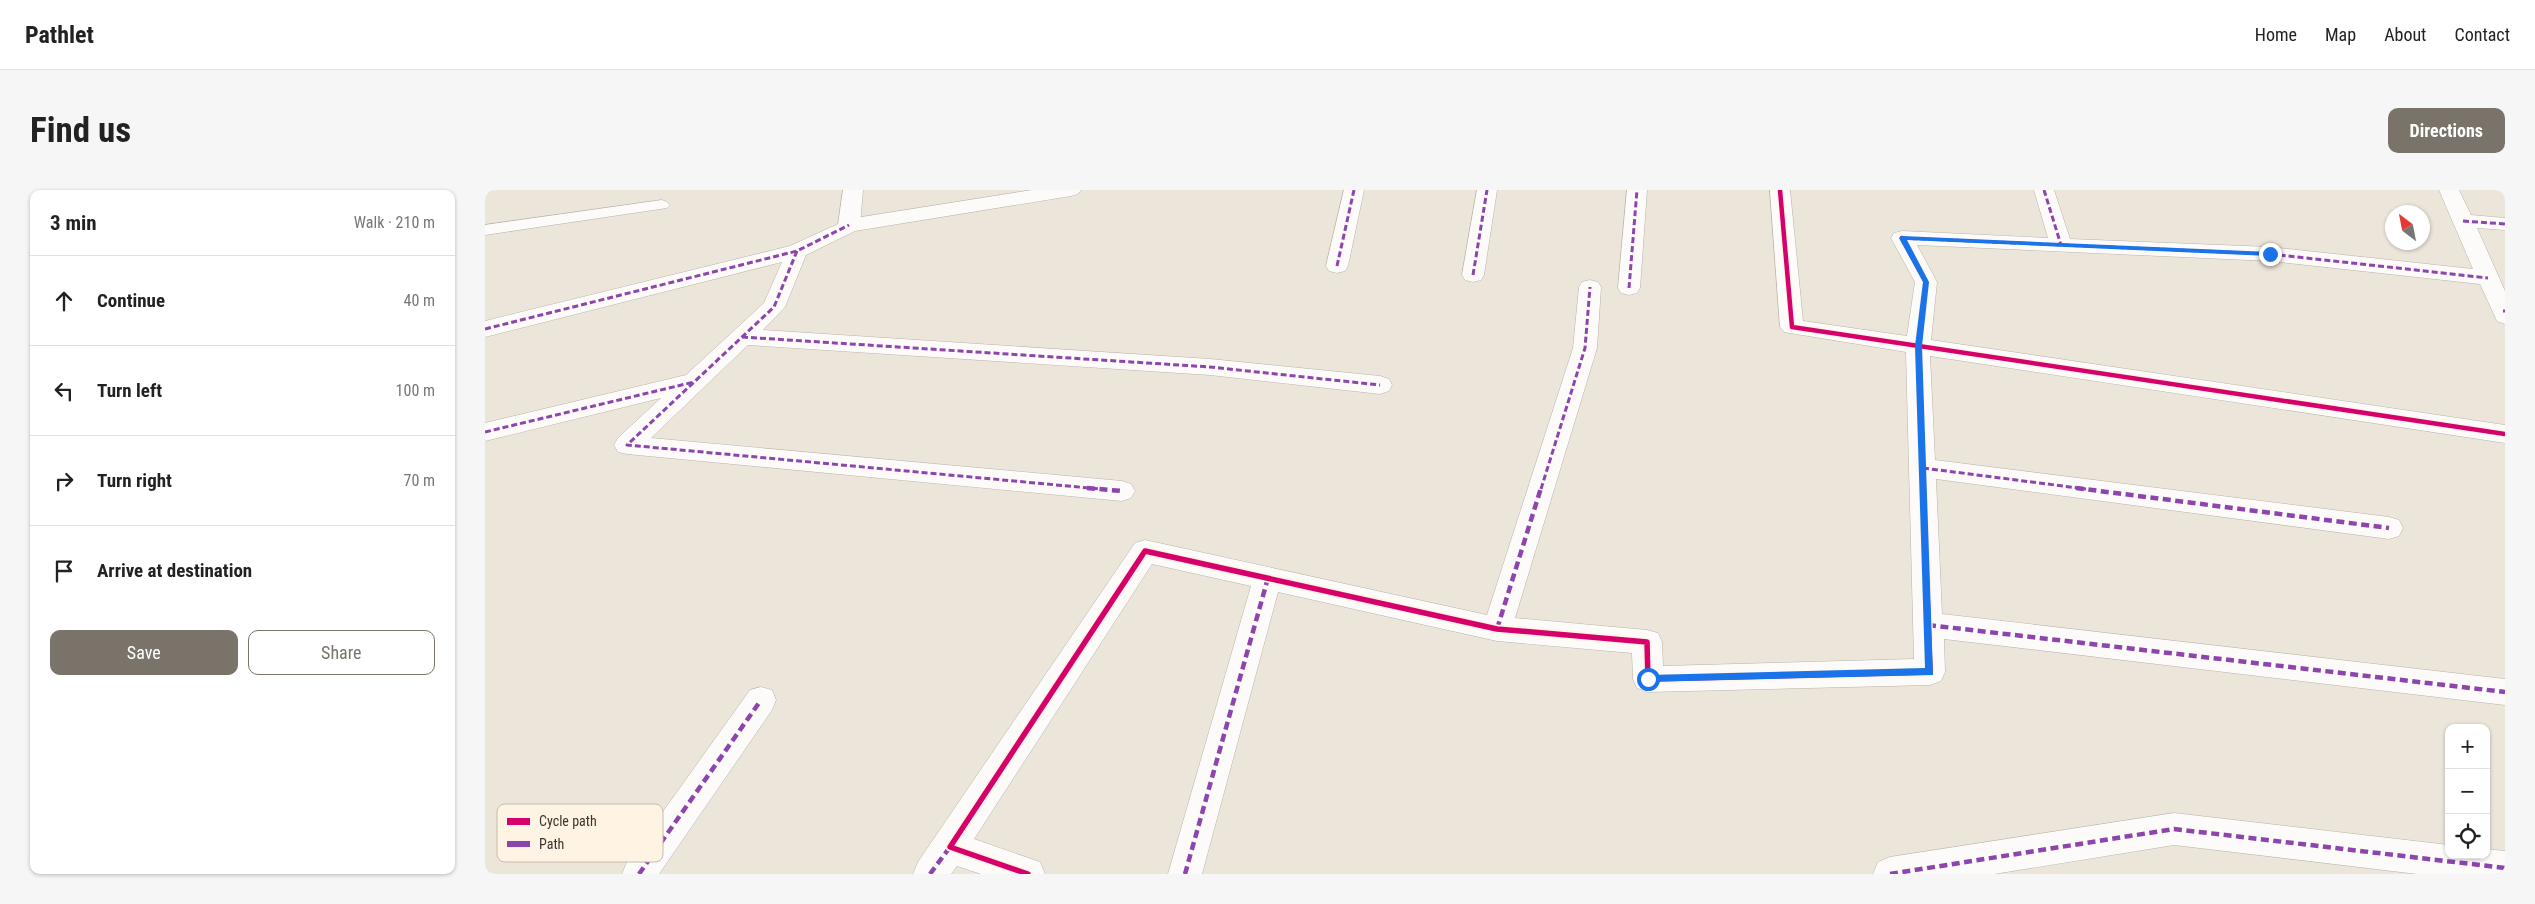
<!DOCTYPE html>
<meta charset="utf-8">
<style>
body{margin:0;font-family:"Roboto Condensed",sans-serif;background:#f6f6f6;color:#222}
.controls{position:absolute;right:15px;bottom:15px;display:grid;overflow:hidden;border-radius:10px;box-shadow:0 1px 4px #0004}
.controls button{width:45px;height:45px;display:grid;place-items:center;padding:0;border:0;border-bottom:1px solid #e0e0e0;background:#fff;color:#222;font:25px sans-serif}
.compass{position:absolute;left:1900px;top:15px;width:45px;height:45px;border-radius:50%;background:#fff;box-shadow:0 1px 4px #0004;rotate:328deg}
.stop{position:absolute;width:15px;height:15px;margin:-11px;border:4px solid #1a73e8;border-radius:50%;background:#fff}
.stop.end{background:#1a73e8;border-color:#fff;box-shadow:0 1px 5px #0008}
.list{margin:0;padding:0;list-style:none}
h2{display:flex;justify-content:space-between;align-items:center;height:65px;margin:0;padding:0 20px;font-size:21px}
h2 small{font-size:16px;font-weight:400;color:#767676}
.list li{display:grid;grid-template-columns:32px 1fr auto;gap:15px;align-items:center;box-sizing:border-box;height:90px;padding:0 20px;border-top:1px solid #e0e0e0}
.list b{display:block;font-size:19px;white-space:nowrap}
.list em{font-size:16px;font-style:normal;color:#767676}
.actions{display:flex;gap:10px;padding:15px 20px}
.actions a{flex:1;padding:11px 0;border:1px solid #79736a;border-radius:10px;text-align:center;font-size:18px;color:#79736a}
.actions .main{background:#79736a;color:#fff}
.icon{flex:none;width:28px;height:28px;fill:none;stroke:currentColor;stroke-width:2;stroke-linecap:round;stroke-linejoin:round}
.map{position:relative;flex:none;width:2020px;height:684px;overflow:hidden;border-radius:10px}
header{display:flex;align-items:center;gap:30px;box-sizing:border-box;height:70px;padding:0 25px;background:#fff;border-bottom:1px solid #e0e0e0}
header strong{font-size:24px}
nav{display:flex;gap:28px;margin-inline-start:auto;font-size:18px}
.intro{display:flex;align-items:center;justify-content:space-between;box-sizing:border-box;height:120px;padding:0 30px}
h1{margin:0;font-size:35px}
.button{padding:12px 22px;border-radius:10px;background:#79736a;color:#fff;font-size:18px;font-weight:700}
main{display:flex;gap:30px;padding:0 30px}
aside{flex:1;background:#fff;border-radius:10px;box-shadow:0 1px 4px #0004}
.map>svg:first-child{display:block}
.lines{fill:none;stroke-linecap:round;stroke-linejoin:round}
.service-casing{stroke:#b8b2aa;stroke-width:1}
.minor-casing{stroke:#b8b2aa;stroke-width:1}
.tertiary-casing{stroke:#b8b2aa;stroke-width:1}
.service{fill:#fcfbf9;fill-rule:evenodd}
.minor{fill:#fcfbf9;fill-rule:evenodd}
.tertiary{fill:#fcfbf9;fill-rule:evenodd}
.quiet-far1{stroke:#8e44ad;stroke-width:3;stroke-dasharray:6 3;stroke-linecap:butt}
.quiet{stroke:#8e44ad;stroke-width:4.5;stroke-dasharray:8 4.5;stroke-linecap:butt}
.cycleway-far1-casing{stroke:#fff4e4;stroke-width:7}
.cycleway-casing{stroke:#fff4e4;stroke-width:9}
.cycleway-far1{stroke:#d6006c;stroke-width:4.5}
.cycleway{stroke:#d6006c;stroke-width:5.5}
.route{fill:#1a73e8}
.key{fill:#fff4e4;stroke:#c4bbad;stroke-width:1}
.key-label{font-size:14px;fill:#3b352e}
</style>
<header>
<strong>Pathlet</strong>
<nav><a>Home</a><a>Map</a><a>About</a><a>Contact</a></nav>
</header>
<div class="intro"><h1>Find us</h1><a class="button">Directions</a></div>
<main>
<aside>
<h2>3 min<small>Walk · 210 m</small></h2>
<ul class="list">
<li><svg class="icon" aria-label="ahead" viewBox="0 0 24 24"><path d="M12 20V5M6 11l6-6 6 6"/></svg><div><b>Continue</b></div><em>40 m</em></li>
<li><svg class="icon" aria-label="left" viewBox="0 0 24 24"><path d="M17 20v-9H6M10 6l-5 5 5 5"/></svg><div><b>Turn left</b></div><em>100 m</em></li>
<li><svg class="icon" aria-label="right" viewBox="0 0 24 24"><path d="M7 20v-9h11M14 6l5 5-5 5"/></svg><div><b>Turn right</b></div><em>70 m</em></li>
<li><svg class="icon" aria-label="arrive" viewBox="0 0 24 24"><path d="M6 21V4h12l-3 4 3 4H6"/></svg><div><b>Arrive at destination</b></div></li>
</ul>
<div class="actions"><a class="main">Save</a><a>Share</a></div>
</aside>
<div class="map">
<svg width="2020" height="684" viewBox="0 0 2020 684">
<rect width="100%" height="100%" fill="#ece5da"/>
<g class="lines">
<defs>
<polygon id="service" points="177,10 182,12 185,15 182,18 0,45 0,35"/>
<g id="minor">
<polygon points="547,0 596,0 593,4 586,6 370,41 321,65 300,117 278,140 725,169 895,186 904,189 907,195 904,201 895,204 725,185 263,155 166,248 637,291 646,294 650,301 646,308 637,311 142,264 133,262 129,255 133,248 176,208 0,251 0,233 201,185 279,113 297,72 0,147 0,131 305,56 364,29"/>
<polygon points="859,0 879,0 863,76 860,81 852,83 844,81 841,76"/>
<polygon points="992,0 1012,0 999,85 996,90 988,92 980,90 977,85"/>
<polygon points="1142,0 1162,0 1155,98 1152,103 1144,105 1136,103 1133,98"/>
<polygon points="1285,0 1305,0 1318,131 1422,146 1430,92 1406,48 1409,43 1417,41 1563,48 1549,0 1569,0 1585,49 1785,57 1988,79 1954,0 1974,0 1986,25 2020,28 2020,40 1992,38 2020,101 2020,134 2012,131 1995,94 1785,71 1432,55 1452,92 1446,150 2020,235 2020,253 1445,166 1450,270 1904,327 1914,330 1918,338 1914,346 1904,349 1451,289 1457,424 2020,489 2020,515 1459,449 1460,482 1456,491 1445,495 1163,502 1152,498 1148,489 1147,463 1012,451 793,402 717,684 683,684 766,396 667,374 489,649 555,672 560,684 496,684 472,676 466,684 428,684 433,672 650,353 660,350 1002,425 1088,158 1094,97 1097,92 1105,90 1113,92 1116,97 1112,158 1030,428 1162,440 1173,443 1177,452 1178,476 1429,469 1421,162 1299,142 1295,137"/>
<polygon points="276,497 287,500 291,510 287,520 174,684 137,684 142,672 265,500"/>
<polygon points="1689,623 1964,655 1964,665 2001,665 2001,659 2020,661 2020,684 1932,684 1689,655 1509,684 1388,684 1393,672 1405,667"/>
</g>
<polygon id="tertiary" points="358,0 378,0 375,35 372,40 364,41 356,40 353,35"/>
</defs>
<use href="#service" class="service-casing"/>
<use href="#minor" class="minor-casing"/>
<use href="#tertiary" class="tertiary-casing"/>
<use href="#service" class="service"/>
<use href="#minor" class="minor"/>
<use href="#tertiary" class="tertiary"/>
<g class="quiet-far1">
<polyline points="1559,0 1576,55"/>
<polyline points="1978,31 2020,34"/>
<polyline points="1417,48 1785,64 2003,88"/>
<polyline points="312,61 289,117 142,255 615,299"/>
<polyline points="852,76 869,0"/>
<polyline points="988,85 1002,0"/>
<polyline points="1144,98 1152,0"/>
<polyline points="2018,121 2020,121"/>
<polyline points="0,139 312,61 364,35"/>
<polyline points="257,147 725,177 895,195"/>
<polyline points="0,242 209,192"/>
<polyline points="1438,278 1601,299"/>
<polyline points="1056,299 1100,158 1105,97"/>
</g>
<g class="quiet">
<polyline points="602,298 637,301"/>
<polyline points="1591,298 1904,338"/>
<polyline points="1443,435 2020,502"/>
<polyline points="1012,439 1056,298"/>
<polyline points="154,684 276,510"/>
<polyline points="445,684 465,657"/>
<polyline points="700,684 783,388"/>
<polyline points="1405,684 1689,639 2020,678"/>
</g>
<defs>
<g id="cycleway-far1">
<polyline points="1295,0 1307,137 2020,244"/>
<polyline points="1417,48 1441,92 1433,156 1438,299"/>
</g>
<polyline id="cycleway" points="543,684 465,657 660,361 1012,439 1162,452 1163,489 1445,482 1438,298"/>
</defs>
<use href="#cycleway-far1" class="cycleway-far1-casing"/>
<use href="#cycleway" class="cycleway-casing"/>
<use href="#cycleway-far1" class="cycleway-far1"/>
<use href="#cycleway" class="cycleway"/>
</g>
<polygon class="route" points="1417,46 1785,62 1788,64 1785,66 1422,50 1444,92 1437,156 1448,485 1159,492 1158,489 1163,485 1440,478 1430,156 1438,92 1414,48"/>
<rect x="12" y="614" width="166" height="58" rx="8" class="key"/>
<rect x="22" y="628" width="23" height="7" fill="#d6006c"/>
<rect x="22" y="651" width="23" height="6" fill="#8e44ad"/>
<g class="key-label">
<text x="54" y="636">Cycle path</text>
<text x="54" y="659">Path</text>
</g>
</svg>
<div class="controls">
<button>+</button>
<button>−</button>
<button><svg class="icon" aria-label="locate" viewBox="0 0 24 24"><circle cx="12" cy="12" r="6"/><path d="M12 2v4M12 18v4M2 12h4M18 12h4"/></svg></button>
</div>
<svg class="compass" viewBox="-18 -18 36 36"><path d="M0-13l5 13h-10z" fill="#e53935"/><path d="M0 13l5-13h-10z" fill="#767676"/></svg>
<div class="stop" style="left:1163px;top:489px"></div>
<div class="stop end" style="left:1785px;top:64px"></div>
</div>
</main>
